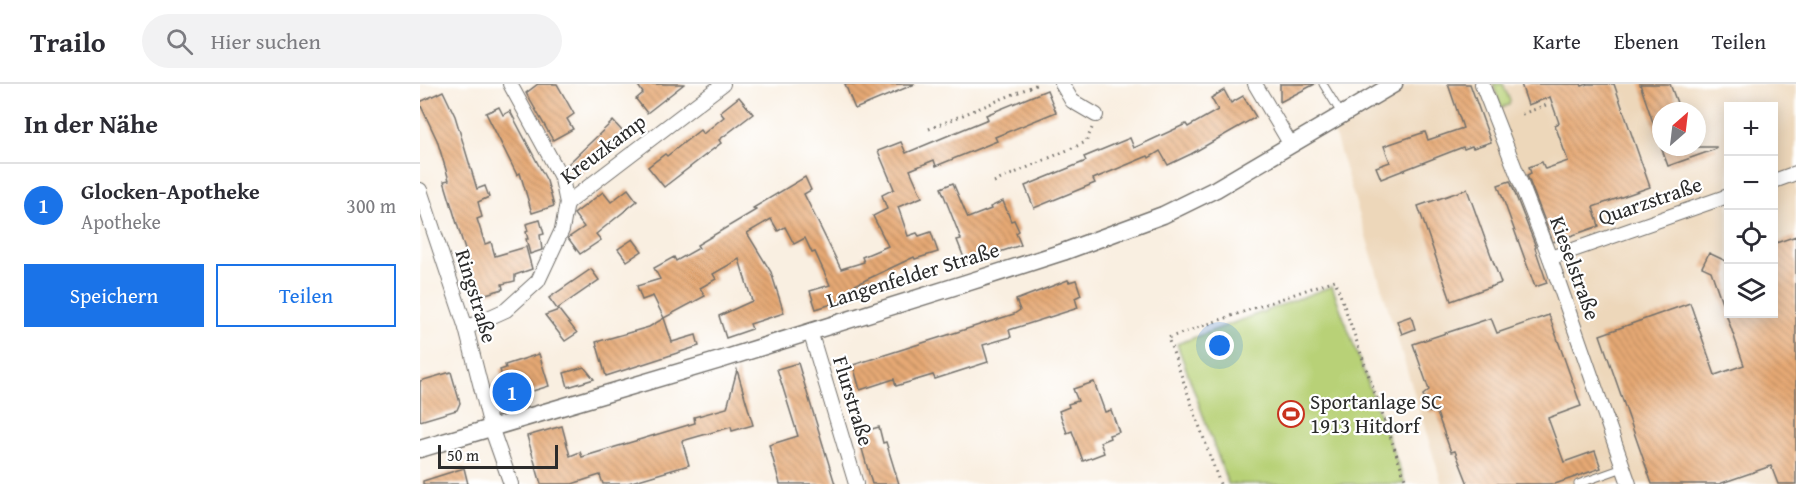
<!DOCTYPE html>
<html lang="de">
<meta charset="utf-8">
<style>
body{margin:0;font-family:"Gentium Book Plus",serif;background:#f2f2f3;color:#2b2b33}
.controls{position:absolute;right:18px;top:18px;display:grid;overflow:hidden;border-radius:0px;box-shadow:0 3px 15px #0003}
.controls button{width:54px;height:54px;display:grid;place-items:center;padding:0;border:0;border-bottom:2px solid #e1e1e2;background:#fff;color:#2b2b33;font:30px sans-serif}
.compass{position:absolute;left:1232px;top:18px;width:54px;height:54px;border-radius:50%;background:#fff;box-shadow:0 3px 15px #0003;rotate:28deg}
.scale{position:absolute;left:18px;bottom:15px;width:120px;box-sizing:border-box;padding-left:6px;border:3px solid #2b2b2b;border-top:0;font-size:16px;line-height:21px;white-space:nowrap;color:#2b2b2b;-webkit-text-stroke:4px #fff;paint-order:stroke}
.you{position:absolute;left:800px;top:262px;width:21px;height:21px;margin:-15px;border:4px solid #fff;border-radius:50%;background:#1a73e8;box-shadow:0 0 0 9px #1a73e833}
.badge{display:grid;place-items:center;width:39px;height:39px;border-radius:50%;background:#1a73e8;color:#fff;font-size:20px;font-weight:700}
.pin{position:absolute;translate:-50% -50%;border:3px solid #fff;box-shadow:0 2px 6px #0006}
.list{margin:0;padding:0;list-style:none}
h2{display:flex;justify-content:space-between;align-items:center;height:78px;margin:0;padding:0 24px;font-size:26px}
h2 small{font-size:20px;font-weight:400;color:#7c7c81}
.list li{display:grid;grid-template-columns:39px 1fr auto;gap:18px;align-items:center;box-sizing:border-box;height:84px;padding:0 24px;border-top:2px solid #e1e1e2}
.list b{display:block;font-size:22px;white-space:nowrap}
.list p{margin:0;font-size:20px;white-space:nowrap;color:#7c7c81}
.list em{font-size:20px;font-style:normal;color:#7c7c81}
.actions{display:flex;gap:12px;padding:18px 24px}
.actions a{flex:1;padding:14px 0;border:2px solid #1a73e8;border-radius:0px;text-align:center;font-size:21px;color:#1a73e8}
.actions .main{background:#1a73e8;color:#fff}
.icon{flex:none;width:33px;height:33px;fill:none;stroke:currentColor;stroke-width:2;stroke-linecap:round;stroke-linejoin:round}
.map{position:relative;flex:none;width:1376px;height:400px;overflow:hidden}
header{display:flex;align-items:center;gap:36px;box-sizing:border-box;height:84px;padding:0 30px;background:#fff;border-bottom:2px solid #e1e1e2}
header strong{font-size:28px}
nav{display:flex;gap:33px;margin-inline-start:auto;font-size:21px}
.search{width:420px;height:54px;background:#f2f2f3;display:flex;align-items:center;gap:15px;box-sizing:border-box;padding:0 21px;border-radius:33px;color:#7c7c81;font-size:22px}
main{display:flex}
aside{flex:1;background:#fff}
.map>svg:first-child{display:block}
.built{fill:#edd7ba;fill-rule:evenodd}
.grass{fill:#b8d177;stroke:#727e51;stroke-width:1.5}
.building{fill:url(#building-back-hatch)}
.lines{fill:none;stroke-linecap:round;stroke-linejoin:round}
.service-casing{stroke:#73706b;stroke-width:9}
.minor-casing{stroke:#73706b;stroke-width:16}
.tertiary-casing{stroke:#73706b;stroke-width:19}
.path{stroke:#73706b;stroke-width:3;stroke-dasharray:1.5 4.5;stroke-linecap:butt}
.service{stroke:#fff;stroke-width:7}
.minor{stroke:#fff;stroke-width:14}
.tertiary{stroke:#fff;stroke-width:16}
.labels{text-anchor:middle;stroke-width:4.5;stroke-linejoin:round;paint-order:stroke}
.street-label{font-size:21px;fill:#2b2b2b;stroke:#fff}
.poi-label{font-size:21px;fill:#2b2b2b;stroke:#fff;text-anchor:start}
</style>
<header>
<strong>Trailo</strong>
<div class="search"><svg class="icon" aria-label="search" viewBox="0 0 24 24"><circle cx="10" cy="10" r="6"/><path d="M15 15l6 6"/></svg>Hier suchen</div>
<nav><a>Karte</a><a>Ebenen</a><a>Teilen</a></nav>
</header>
<main>
<aside>
<h2>In der Nähe<small></small></h2>
<ul class="list">
<li><span class="badge">1</span><div><b>Glocken-Apotheke</b><p>Apotheke</p></div><em>300 m</em></li>
</ul>
<div class="actions"><a class="main">Speichern</a><a>Teilen</a></div>
</aside>
<div class="map">
<svg width="1376" height="400" viewBox="0 0 1376 400">
<defs>
<pattern id="building-back-hatch" width="6" height="6" patternUnits="userSpaceOnUse" patternTransform="scale(1.5)"><rect width="6" height="6" fill="#e6a974"/><path d="M-1 5l2 2M0 0l6 6M5-1l2 2" fill="none" stroke="#bb8a5f"/></pattern>
</defs>
<rect width="100%" height="100%" fill="#fff"/>
<filter id="ink" filterUnits="userSpaceOnUse"><feTurbulence type="fractalNoise" baseFrequency=".0167" numOctaves="2"/><feDisplacementMap in="SourceGraphic" scale="12" xChannelSelector="R" yChannelSelector="G"/><feConvolveMatrix kernelMatrix="1 2 1 2 8 2 1 2 1" color-interpolation-filters="sRGB"/></filter>
<filter id="wash" filterUnits="userSpaceOnUse"><feTurbulence type="fractalNoise" baseFrequency=".008" numOctaves="4" result="noise"/><feDisplacementMap in="SourceGraphic" scale="24" xChannelSelector="R" yChannelSelector="G"/><feGaussianBlur stdDeviation="1.35" result="paint"/><feColorMatrix in="noise" values="0 0 0 0 0 0 0 0 0 0 0 0 0 0 0 0 0 1.4 0 .05"/><feComposite in="paint" operator="in"/></filter>
<g filter="url(#wash)">
<rect width="100%" height="100%" fill="#f9efe1"/>
<path class="built" d="M992,0h384v400h-354l-109,-355zM1308,22h46v208h-46zM1241,27h36v36h-36z"/>
<g class="grass">
<polygon points="1073,0 1083,0 1090,17 1089,21 1081,23"/>
<polygon points="912,202 985,400 808,400 757,260"/>
</g>
<g id="blocks">
<g class="building">
<polygon points="118,0 137,0 154,30 147,35 153,45 133,56 106,9"/>
<polygon points="217,0 264,0 227,29 216,15 223,9"/>
<polygon points="425,0 495,0 435,25"/>
<polygon points="860,0 895,0 860,18"/>
<polygon points="1028,0 1050,0 1071,58 1053,64 1052,62 1044,65 1043,63 961,95 956,83 970,78 964,62 1005,48 1008,56 1043,44"/>
<polygon points="1101,0 1161,0 1162,2 1167,0 1194,0 1230,103 1173,123 1179,142 1133,158 1107,91 1111,89 1109,83 1122,78 1125,85 1148,77 1135,41 1139,39 1130,13 1108,21"/>
<polygon points="1220,0 1250,0 1260,27 1241,27 1241,56 1239,56"/>
<polygon points="627,6 636,28 575,53 577,57 516,82 514,76 490,86 502,113 478,123 488,152 497,149 499,152 511,148 518,168 495,175 494,173 433,202 437,212 396,225 390,207 410,201 395,168 392,169 385,154 374,160 365,143 358,147 351,135 327,149 351,188 364,229 330,240 332,245 306,254 299,232 332,217 319,175 293,190 296,195 280,204 285,212 244,234 233,212 222,216 217,202 240,195 234,184 254,173 256,177 279,164 277,161 336,126 333,124 385,93 391,106 384,110 421,185 444,178 442,173 468,162 453,132 467,125 462,111 474,105 458,67 481,58 486,69 568,35 566,31"/>
<polygon points="804,6 811,19 823,12 836,33 771,70 748,81 740,67 729,74 728,72 673,95 675,99 614,124 605,102 666,77 664,73 710,54 714,64 766,40 768,43 798,26 791,14"/>
<polygon points="23,7 35,32 57,105 65,102 69,113 58,118 62,133 57,135 65,160 71,158 75,172 106,163 112,185 95,191 95,197 82,200 83,205 59,212 24,97 29,96 17,56 0,20 0,18"/>
<polygon points="319,13 333,30 299,56 301,59 244,103 228,83 245,70 247,72 280,46 283,50 304,33 300,28"/>
<polygon points="79,23 83,31 90,27 127,97 134,122 112,129 100,89 97,91 66,29"/>
<polygon points="193,37 203,48 158,92 147,81"/>
<polygon points="1241,63 1296,63 1296,65 1248,82"/>
<polygon points="1090,97 1116,163 1115,164 1127,199 1115,203 1078,101"/>
<polygon points="533,99 548,134 571,125 570,123 583,117 591,137 594,136 599,147 596,149 601,161 546,179 537,156 541,155 521,104"/>
<polygon points="208,105 217,117 176,150 181,156 160,170 148,154 164,143 154,130 183,108 191,118"/>
<polygon points="1047,105 1081,199 1031,217 998,122"/>
<polygon points="120,136 124,150 120,151 122,166 110,170 106,155 108,155 106,148 108,147 106,140"/>
<polygon points="1376,152 1376,400 1358,400 1351,382 1299,400 1232,400 1180,251 1270,219 1295,291 1324,281 1291,187 1282,183 1289,169 1308,178 1308,230 1353,230 1353,160"/>
<polygon points="213,155 222,167 207,177 198,165"/>
<polygon points="171,185 179,196 137,225 129,214"/>
<polygon points="648,196 649,198 656,196 661,211 655,214 658,224 589,246 591,253 563,261 568,278 515,295 513,291 476,302 474,295 440,306 433,281 594,230 600,226 596,216"/>
<polygon points="139,226 157,249 145,257 125,231"/>
<polygon points="1129,231 1161,322 1128,334 1144,378 1175,367 1181,384 1135,400 1048,400 1035,367 1031,368 1017,329 1009,328 1003,311 1009,306 993,260 1071,234 1077,249"/>
<polygon points="991,232 995,245 982,250 977,237"/>
<polygon points="244,234 252,258 276,251 279,262 186,292 176,258 229,243"/>
<polygon points="119,270 129,302 90,314 80,286 86,284 85,281"/>
<polygon points="378,279 385,302 415,400 360,400 349,361 378,352 357,285"/>
<polygon points="164,283 174,295 148,303 144,289"/>
<polygon points="317,286 333,341 312,347 311,343 262,357 269,381 205,400 183,400 180,391 152,400 121,400 107,352 142,342 150,372 160,368 162,373 275,339 274,333 307,324"/>
<polygon points="31,288 40,319 37,326 0,337 0,297"/>
<polygon points="674,298 685,328 691,326 699,348 689,351 690,354 680,358 684,369 663,377 652,347 647,349 639,327 649,323 648,320 658,317 653,305"/>
<polygon points="459,343 463,359 466,358 479,400 452,400 442,365 444,364 441,356 447,354 445,347"/>
<polygon points="44,384 48,400 3,400 3,397"/>
</g>
</g>
</g>
<g filter="url(#ink)">
<use href="#blocks" fill-opacity="0" stroke="#73706b" stroke-width="1.5"/>
<g class="lines">
<defs>
<g id="service">
<polyline points="903,0 922,31"/>
<polyline points="1158,400 1203,384"/>
</g>
<g id="minor">
<polyline points="642,0 652,17 676,31"/>
<polyline points="835,0 871,61"/>
<polyline points="1062,0 1130,174 1209,400"/>
<polyline points="1354,97 1376,89"/>
<polyline points="0,106 46,244 71,343 91,400"/>
<polyline points="147,119 303,0"/>
<polyline points="1130,174 1308,112"/>
<polyline points="46,244 86,226 118,197 142,146 147,119 142,95 90,0"/>
<polyline points="390,247 436,400"/>
</g>
<polyline id="tertiary" points="0,365 300,276 543,200 643,168 743,131 796,105 974,0"/>
</defs>
<use href="#service" class="service-casing"/>
<use href="#minor" class="minor-casing"/>
<use href="#tertiary" class="tertiary-casing"/>
<g class="path">
<polyline points="1102,30 1129,20"/>
<polyline points="509,45 618,0"/>
<polyline points="574,98 666,58 672,44"/>
<polyline points="800,400 748,254 915,196 987,400"/>
</g>
<use href="#service" class="service"/>
<use href="#minor" class="minor"/>
<use href="#tertiary" class="tertiary"/>
</g>
</g>
<defs>
<symbol id="stadium-ring" viewBox="-11 -11 22 22"><circle r="9.5" fill="#fff" stroke="#c8321e" stroke-width="1.5"/><path d="M0-5a6.5 5 0 1 0 0 10a6.5 5 0 1 0 0-10ZM-3.5-1.8h7v3.6h-7Z" fill="#c8321e"/></symbol>
</defs>
<g fill-rule="evenodd">
<use href="#stadium-ring" x="856" y="315" width="30" height="30"/>
</g>
<g class="labels">
<g class="street-label">
<text transform="translate(183 65) rotate(-37)" y="7">Kreuzkamp</text>
<text transform="translate(1230 117) rotate(-19)" y="7">Quarzstraße</text>
<text transform="translate(1155 184) rotate(70)" y="7">Kieselstraße</text>
<text transform="translate(493 191) rotate(-17)" y="7">Langenfelder Straße</text>
<text transform="translate(56 212) rotate(73)" y="7">Ringstraße</text>
<text transform="translate(433 317) rotate(73)" y="7">Flurstraße</text>
</g>
<g class="poi-label">
<text x="890" y="325">Sportanlage SC<tspan x="890" dy="24">1913 Hitdorf</tspan></text>
</g>
</g>
</svg>
<div class="controls">
<button>+</button>
<button>−</button>
<button><svg class="icon" aria-label="locate" viewBox="0 0 24 24"><circle cx="12" cy="12" r="6"/><path d="M12 2v4M12 18v4M2 12h4M18 12h4"/></svg></button>
<button><svg class="icon" aria-label="layers" viewBox="0 0 24 24"><path d="M12 4l9 5-9 5-9-5zM3 14l9 5 9-5"/></svg></button>
</div>
<svg class="compass" viewBox="-18 -18 36 36"><path d="M0-13l5 13h-10z" fill="#e53935"/><path d="M0 13l5-13h-10z" fill="#7c7c81"/></svg>
<div class="scale">50 m</div>
<div class="you"></div>
<div class="pin badge" style="left:92px;top:308px">1</div>
</div>
</main>
